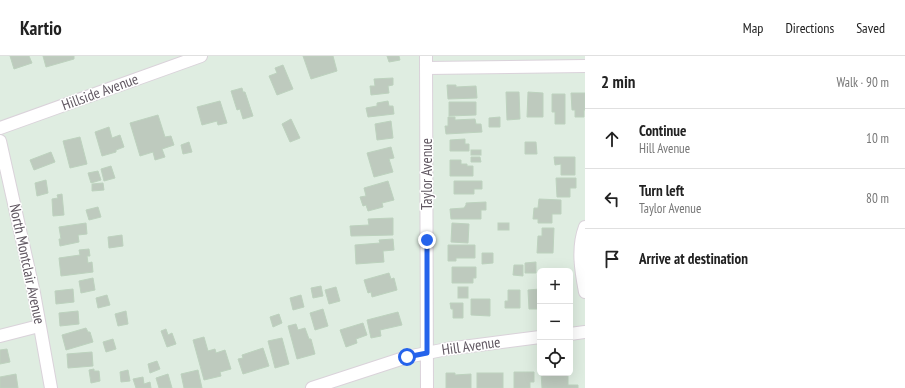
<!DOCTYPE html>
<meta charset="utf-8">
<style>
body{margin:0;font-family:"PT Sans Narrow",sans-serif;background:#f2f2f2;color:#222}
.controls{position:absolute;right:12px;bottom:12px;display:grid;overflow:hidden;border-radius:6px;box-shadow:0 4px 16px #0002}
.controls button{width:36px;height:36px;display:grid;place-items:center;padding:0;border:0;border-bottom:1px solid #e0e0e0;background:#fff;color:#222;font:20px sans-serif}
.stop{position:absolute;width:12px;height:12px;margin:-9px;border:3px solid #2563eb;border-radius:50%;background:#fff}
.stop.end{background:#2563eb;border-color:#fff;box-shadow:0 1px 4px #0008}
.list{margin:0;padding:0;list-style:none}
h2{display:flex;justify-content:space-between;align-items:center;height:52px;margin:0;padding:0 16px;font-size:17px}
h2 small{font-size:13px;font-weight:400;color:#767676}
.list li{display:grid;grid-template-columns:26px 1fr auto;gap:12px;align-items:center;box-sizing:border-box;height:60px;padding:0 16px;border-top:1px solid #e0e0e0}
.list b{display:block;font-size:15px;white-space:nowrap}
.list p{margin:0;font-size:13px;white-space:nowrap;color:#767676}
.list em{font-size:13px;font-style:normal;color:#767676}
.icon{flex:none;width:22px;height:22px;fill:none;stroke:currentColor;stroke-width:2;stroke-linecap:round;stroke-linejoin:round}
.map{position:relative;flex:none;width:585px;height:332px;overflow:hidden}
header{display:flex;align-items:center;gap:24px;box-sizing:border-box;height:56px;padding:0 20px;background:#fff;border-bottom:1px solid #e0e0e0}
header strong{font-size:19px}
nav{display:flex;gap:22px;margin-inline-start:auto;font-size:14px}
main{display:flex}
aside{flex:1;background:#fff}
.map>svg:first-child{display:block}
.building{fill:#becabe;stroke:#bdd2be}
.lines{fill:none;stroke-linecap:round;stroke-linejoin:round}
.minor-casing{stroke:#dad2da;stroke-width:14}
.minor{stroke:#fff;stroke-width:12}
.route{stroke:#2563eb;stroke-width:5}
.labels{text-anchor:middle;stroke-width:3;stroke-linejoin:round;paint-order:stroke}
.street-label{font-size:15px;fill:#615862;stroke:#fff}
</style>
<header>
<strong>Kartio</strong>
<nav><a>Map</a><a>Directions</a><a>Saved</a></nav>
</header>
<main>
<div class="map">
<svg width="585" height="332" viewBox="0 0 585 332">
<rect width="100%" height="100%" fill="#dfede1"/>
<g class="building">
<polygon points="10,0 29,0 32,7 14,13"/>
<polygon points="43,0 74,0 74,3 46,11"/>
<polygon points="303,0 333,0 337,15 311,23"/>
<polygon points="387,0 399,0 400,4 389,6"/>
<polygon points="283,9 293,33 277,39 269,20 277,17 275,12"/>
<polygon points="393,22 393,29 388,30 389,37 371,39 370,30 375,30 374,23"/>
<polygon points="447,29 456,29 456,31 476,30 477,42 448,43"/>
<polygon points="242,32 243,36 245,36 253,60 243,63 240,53 237,54 231,35"/>
<polygon points="506,36 519,36 520,63 507,64"/>
<polygon points="528,36 543,37 543,61 527,61"/>
<polygon points="571,37 585,37 585,54 584,54 584,61 575,61 575,54 572,54"/>
<polygon points="552,38 565,38 565,68 555,68 555,56 552,56"/>
<polygon points="220,45 227,67 218,69 217,65 202,69 197,51"/>
<polygon points="388,45 389,50 393,50 394,58 368,61 366,52 377,50 377,47"/>
<polygon points="449,46 476,46 476,59 449,60"/>
<polygon points="158,59 165,81 171,80 174,89 162,93 165,101 155,104 153,96 140,100 130,67"/>
<polygon points="448,61 455,61 455,64 475,63 476,68 481,68 482,76 446,78 445,70 448,70"/>
<polygon points="500,61 500,71 489,71 489,62"/>
<polygon points="291,63 300,82 290,86 282,68"/>
<polygon points="391,65 393,82 377,84 375,68"/>
<polygon points="109,71 112,82 120,79 124,91 116,94 116,96 102,100 95,76"/>
<polygon points="80,81 87,108 70,112 63,85"/>
<polygon points="465,83 465,88 469,88 469,95 450,95 450,84"/>
<polygon points="189,86 192,96 183,98 181,89"/>
<polygon points="525,86 536,86 537,98 525,98"/>
<polygon points="391,91 394,102 389,103 393,116 374,121 367,97"/>
<rect x="471" y="94" width="10" height="5"/>
<polygon points="51,96 55,106 34,114 30,104"/>
<polygon points="471,101 480,101 481,106 471,106"/>
<polygon points="554,101 575,101 575,119 561,119 561,108 555,109"/>
<polygon points="450,104 461,104 461,108 467,108 467,110 473,110 473,120 450,120"/>
<polygon points="111,110 115,122 104,125 101,113"/>
<polygon points="98,115 101,124 91,127 88,117"/>
<polygon points="556,122 576,122 576,132 570,132 570,141 557,141"/>
<polygon points="46,124 48,137 37,140 35,127"/>
<polygon points="388,125 394,144 382,147 383,151 368,155 366,149 363,150 360,141 366,140 364,132"/>
<polygon points="454,125 482,125 482,133 474,133 474,138 454,138"/>
<polygon points="103,127 104,134 92,135 92,128"/>
<polygon points="62,138 64,159 53,160 52,143 58,142 57,139"/>
<polygon points="539,143 561,144 561,158 552,158 552,167 538,167 538,163 533,163 534,152 538,152"/>
<polygon points="486,146 486,154 481,154 481,163 451,163 450,153 464,152 466,149 466,147"/>
<polygon points="98,151 101,161 89,164 86,154"/>
<polygon points="393,162 393,179 351,180 350,170 369,169 368,163"/>
<polygon points="86,167 87,178 78,179 79,186 60,190 59,183 61,183 59,171"/>
<polygon points="452,167 469,168 468,187 451,186"/>
<rect x="498" y="167" width="11" height="7"/>
<polygon points="542,172 554,172 553,197 537,197 538,180 542,180"/>
<polygon points="122,179 123,190 109,192 108,181"/>
<polygon points="393,183 394,194 383,195 384,206 356,208 355,189 380,187 379,184"/>
<polygon points="448,189 475,189 475,202 456,202 456,205 448,205"/>
<polygon points="89,193 90,200 87,200 88,207 92,206 93,216 61,220 59,202 80,199 79,194"/>
<polygon points="482,197 493,197 493,207 482,208"/>
<polygon points="536,206 536,217 525,217 525,207"/>
<polygon points="514,209 523,209 523,220 513,219"/>
<polygon points="452,211 476,211 476,222 473,222 473,227 452,227"/>
<polygon points="389,217 391,223 394,222 397,234 372,241 371,236 368,237 364,224"/>
<polygon points="93,222 95,234 81,237 79,225"/>
<polygon points="321,230 323,240 313,242 311,232"/>
<polygon points="336,231 340,245 329,248 325,234"/>
<rect x="458" y="231" width="10" height="11"/>
<polygon points="73,233 74,246 56,248 55,235"/>
<polygon points="540,233 540,253 529,253 528,234"/>
<polygon points="508,234 520,234 520,252 505,252 505,245 508,245"/>
<polygon points="107,239 110,249 98,252 96,242"/>
<polygon points="301,239 304,251 293,254 290,242"/>
<polygon points="471,243 490,243 490,260 471,259"/>
<polygon points="450,247 463,247 463,262 453,262 453,253 451,253"/>
<polygon points="323,253 328,270 315,274 310,257"/>
<polygon points="78,255 79,268 60,270 59,257"/>
<polygon points="126,255 128,268 118,270 115,258"/>
<polygon points="398,256 402,269 380,274 381,280 371,282 367,264"/>
<polygon points="279,258 282,267 273,271 270,261"/>
<polygon points="363,267 367,279 356,283 357,287 346,291 340,274"/>
<polygon points="296,268 298,274 305,272 309,283 311,283 315,298 297,303 288,270"/>
<polygon points="86,272 88,276 90,276 93,286 66,294 62,279"/>
<polygon points="166,273 168,279 172,277 176,288 167,291 161,275"/>
<polygon points="204,281 208,295 215,293 216,297 225,294 231,313 220,316 221,320 204,324 193,284"/>
<polygon points="282,282 289,308 275,312 268,285"/>
<polygon points="113,283 116,293 106,296 103,286"/>
<polygon points="263,292 269,310 243,318 238,303 243,302 242,299"/>
<polygon points="7,293 10,306 0,308 0,294"/>
<polygon points="92,296 93,310 68,312 67,298"/>
<polygon points="157,305 160,313 150,317 148,308"/>
<polygon points="94,313 94,315 99,315 100,325 91,327 89,314"/>
<polygon points="128,314 130,325 121,326 120,316"/>
<polygon points="198,314 202,332 184,332 181,318"/>
<polygon points="514,316 534,316 534,326 530,326 530,332 514,332"/>
<polygon points="446,317 455,317 455,319 471,318 471,332 446,332"/>
<rect x="477" y="317" width="26" height="15"/>
<polygon points="541,317 568,317 568,329 578,329 578,332 542,332"/>
<polygon points="16,318 18,332 0,332 0,321"/>
<polygon points="168,318 172,332 159,332 156,322"/>
<polygon points="143,321 144,328 150,326 151,332 136,332 133,323"/>
</g>
<g class="lines">
<defs>
<g id="minor">
<polyline points="426,0 427,332"/>
<polyline points="426,12 585,10"/>
<polyline points="0,72 201,0"/>
<polyline points="0,85 34,237 51,332"/>
<path d="M585,171c-8,21 -4,44 0,65"/>
<polyline points="570,278 585,276"/>
<polyline points="0,280 39,270"/>
<polyline points="312,332 407,301 447,293 540,281"/>
</g>
</defs>
<use href="#minor" class="minor-casing"/>
<use href="#minor" class="minor"/>
</g>
<g class="lines">
<polyline class="route" points="407,301 427,297 427,184"/>
</g>
<g class="labels">
<g class="street-label">
<text transform="translate(100 36) rotate(-20)" y="5">Hillside Avenue</text>
<text transform="translate(427 118) rotate(-90)" y="5">Taylor Avenue</text>
<text transform="translate(27 208) rotate(78)" y="5">North Montclair Avenue</text>
<text transform="translate(471 290) rotate(-8)" y="5">Hill Avenue</text>
</g>
</g>
</svg>
<div class="controls">
<button>+</button>
<button>−</button>
<button><svg class="icon" aria-label="locate" viewBox="0 0 24 24"><circle cx="12" cy="12" r="6"/><path d="M12 2v4M12 18v4M2 12h4M18 12h4"/></svg></button>
</div>
<div class="stop" style="left:407px;top:301px"></div>
<div class="stop end" style="left:427px;top:184px"></div>
</div>
<aside>
<h2>2 min<small>Walk · 90 m</small></h2>
<ul class="list">
<li><svg class="icon" aria-label="ahead" viewBox="0 0 24 24"><path d="M12 20V5M6 11l6-6 6 6"/></svg><div><b>Continue</b><p>Hill Avenue</p></div><em>10 m</em></li>
<li><svg class="icon" aria-label="left" viewBox="0 0 24 24"><path d="M17 20v-9H6M10 6l-5 5 5 5"/></svg><div><b>Turn left</b><p>Taylor Avenue</p></div><em>80 m</em></li>
<li><svg class="icon" aria-label="arrive" viewBox="0 0 24 24"><path d="M6 21V4h12l-3 4 3 4H6"/></svg><div><b>Arrive at destination</b></div></li>
</ul>
</aside>
</main>
